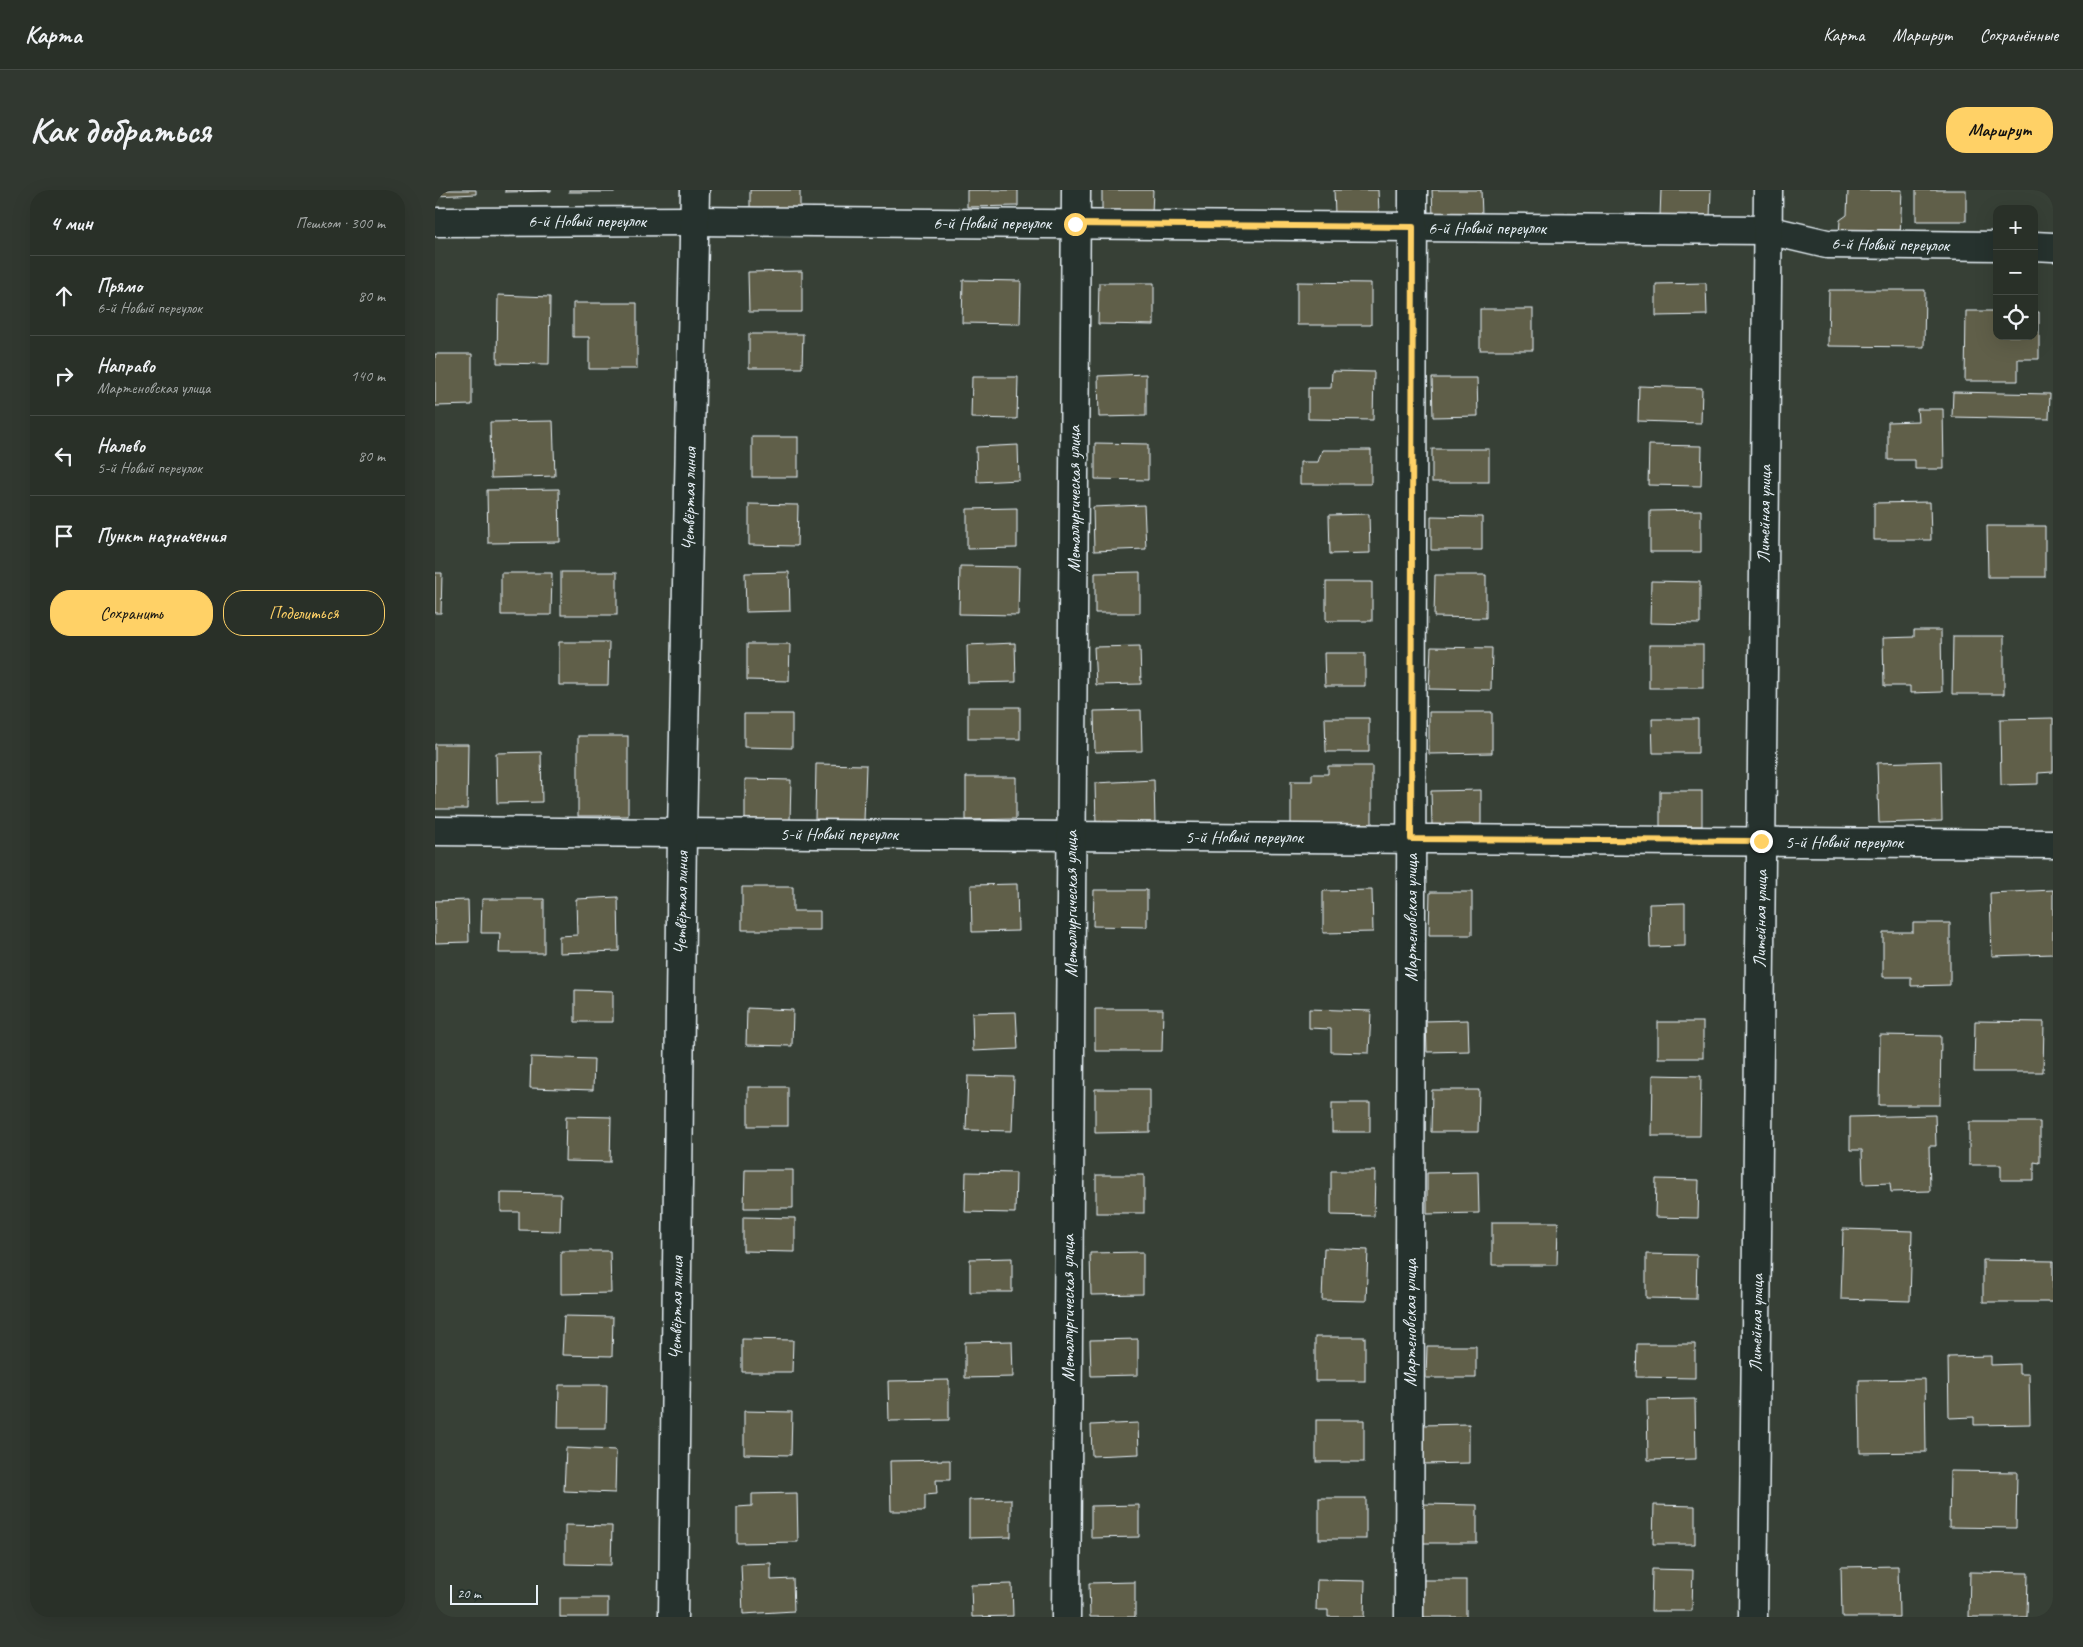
<!DOCTYPE html>
<html lang="ru">
<meta charset="utf-8">
<style>
body{margin:0;font-family:Caveat,sans-serif;background:#313830;color:#f1f3f6}
.controls{position:absolute;right:15px;top:15px;display:grid;overflow:hidden;border-radius:10px;box-shadow:0 5px 20px #0002}
.controls button{width:45px;height:45px;display:grid;place-items:center;padding:0;border:0;border-bottom:1px solid #454b45;background:#293028;color:#f1f3f6;font:25px sans-serif}
.scale{position:absolute;left:15px;bottom:12px;width:88px;box-sizing:border-box;padding-left:5px;border:2px solid #e8f1f8;border-top:0;font-size:14px;line-height:18px;white-space:nowrap;color:#e8f1f8;-webkit-text-stroke:4px #26332d;paint-order:stroke}
.stop{position:absolute;width:15px;height:15px;margin:-11px;border:4px solid #ffd166;border-radius:50%;background:#fff}
.stop.end{background:#ffd166;border-color:#fff;box-shadow:0 1px 5px #0008}
.list{margin:0;padding:0;list-style:none}
h2{display:flex;justify-content:space-between;align-items:center;height:65px;margin:0;padding:0 20px;font-size:21px}
h2 small{font-size:16px;font-weight:400;color:#a5a9a8}
.list li{display:grid;grid-template-columns:32px 1fr auto;gap:15px;align-items:center;box-sizing:border-box;height:80px;padding:0 20px;border-top:1px solid #454b45}
.list b{display:block;font-size:19px;white-space:nowrap}
.list p{margin:0;font-size:16px;white-space:nowrap;color:#a5a9a8}
.list em{font-size:16px;font-style:normal;color:#a5a9a8}
.actions{display:flex;gap:10px;padding:15px 20px}
.actions a{flex:1;padding:11px 0;border:1px solid #ffd166;border-radius:20px;text-align:center;font-size:18px;color:#ffd166}
.actions .main{background:#ffd166;color:#111}
.icon{flex:none;width:28px;height:28px;fill:none;stroke:currentColor;stroke-width:2;stroke-linecap:round;stroke-linejoin:round}
.map{position:relative;flex:none;width:1618px;height:1427px;overflow:hidden;border-radius:20px}
header{display:flex;align-items:center;gap:30px;box-sizing:border-box;height:70px;padding:0 25px;background:#293028;border-bottom:1px solid #454b45}
header strong{font-size:24px}
nav{display:flex;gap:28px;margin-inline-start:auto;font-size:18px}
.intro{display:flex;align-items:center;justify-content:space-between;box-sizing:border-box;height:120px;padding:0 30px}
h1{margin:0;font-size:35px}
.button{padding:12px 22px;border-radius:20px;background:#ffd166;color:#111;font-size:18px;font-weight:700}
main{display:flex;gap:30px;padding:0 30px}
aside{flex:1;background:#293028;border-radius:20px;box-shadow:0 5px 20px #0002}
.map>svg:first-child{display:block}
.building{fill:#605e4a;stroke:#e8f1f8}
.lines{fill:none;stroke-linecap:round;stroke-linejoin:round}
.minor-casing{stroke:#e8f1f8;stroke-width:31}
.minor{stroke:#26332d;stroke-width:28}
.route{stroke:#ffd166;stroke-width:6}
.labels{text-anchor:middle;stroke-width:5;stroke-linejoin:round;paint-order:stroke}
.street-label{font-size:18px;fill:#e8f1f8;stroke:#26332d}
</style>
<header>
<strong>Карта</strong>
<nav><a>Карта</a><a>Маршрут</a><a>Сохранённые</a></nav>
</header>
<div class="intro"><h1>Как добраться</h1><a class="button">Маршрут</a></div>
<main>
<aside>
<h2>4 мин<small>Пешком · 300 m</small></h2>
<ul class="list">
<li><svg class="icon" aria-label="ahead" viewBox="0 0 24 24"><path d="M12 20V5M6 11l6-6 6 6"/></svg><div><b>Прямо</b><p>6-й Новый переулок</p></div><em>80 m</em></li>
<li><svg class="icon" aria-label="right" viewBox="0 0 24 24"><path d="M7 20v-9h11M14 6l5 5-5 5"/></svg><div><b>Направо</b><p>Мартеновская улица</p></div><em>140 m</em></li>
<li><svg class="icon" aria-label="left" viewBox="0 0 24 24"><path d="M17 20v-9H6M10 6l-5 5 5 5"/></svg><div><b>Налево</b><p>5-й Новый переулок</p></div><em>80 m</em></li>
<li><svg class="icon" aria-label="arrive" viewBox="0 0 24 24"><path d="M6 21V4h12l-3 4 3 4H6"/></svg><div><b>Пункт назначения</b></div></li>
</ul>
<div class="actions"><a class="main">Сохранить</a><a>Поделиться</a></div>
</aside>
<div class="map">
<svg width="1618" height="1427" viewBox="0 0 1618 1427">
<rect width="100%" height="100%" fill="#374036"/>
<filter id="ink" filterUnits="userSpaceOnUse"><feTurbulence type="fractalNoise" baseFrequency=".02" numOctaves="2"/><feDisplacementMap in="SourceGraphic" scale="10" xChannelSelector="R" yChannelSelector="G"/><feConvolveMatrix kernelMatrix="1 2 1 2 8 2 1 2 1" color-interpolation-filters="sRGB"/></filter>
<g filter="url(#ink)">
<g class="building">
<polygon points="1,0 41,0 41,4 1,6"/>
<polygon points="70,0 116,0 116,1 70,2"/>
<rect x="134" y="0" width="45" height="2"/>
<polygon points="315,0 365,0 365,20 315,22"/>
<polygon points="532,0 583,0 583,16 532,17"/>
<polygon points="667,0 718,0 717,23 667,22"/>
<polygon points="899,0 943,0 944,23 900,24"/>
<polygon points="997,0 1046,0 1047,25 998,27"/>
<polygon points="1226,0 1276,0 1275,28 1225,26"/>
<polygon points="1413,0 1467,0 1465,47 1404,45 1405,30 1412,25"/>
<rect x="1481" y="0" width="50" height="31"/>
<polygon points="367,81 367,122 314,122 313,82"/>
<polygon points="528,90 586,91 585,134 527,133"/>
<polygon points="862,92 936,93 936,135 862,135"/>
<polygon points="664,93 719,93 719,135 663,134"/>
<polygon points="1271,93 1272,125 1221,126 1221,94"/>
<polygon points="1394,100 1490,100 1489,157 1393,156"/>
<polygon points="63,105 115,107 114,174 62,173"/>
<polygon points="138,113 202,113 202,179 154,179 154,147 138,147"/>
<rect x="1045" y="119" width="53" height="41"/>
<polygon points="1531,121 1562,121 1562,146 1599,146 1599,122 1604,122 1604,169 1583,169 1583,191 1530,191"/>
<polygon points="314,144 368,144 367,178 314,178"/>
<polygon points="0,164 37,164 37,215 0,216"/>
<polygon points="897,181 939,182 938,230 873,229 873,198 896,198"/>
<polygon points="711,184 711,226 664,227 663,186"/>
<polygon points="537,187 583,187 582,229 536,228"/>
<polygon points="997,188 1042,188 1043,226 998,227"/>
<polygon points="1204,196 1267,198 1266,233 1203,231"/>
<polygon points="1518,202 1615,204 1614,229 1517,227"/>
<polygon points="1482,219 1508,219 1509,279 1480,279 1480,270 1453,270 1453,232 1483,231"/>
<polygon points="118,231 120,286 56,288 55,232"/>
<rect x="317" y="247" width="46" height="40"/>
<polygon points="660,253 713,254 713,290 660,289"/>
<polygon points="583,255 584,290 542,292 541,257"/>
<polygon points="1214,255 1267,256 1266,296 1213,295"/>
<rect x="997" y="259" width="57" height="33"/>
<polygon points="887,260 936,260 936,294 865,294 865,272 883,272"/>
<polygon points="124,299 125,352 53,353 52,300"/>
<polygon points="1495,312 1496,350 1439,350 1439,313"/>
<polygon points="314,314 363,315 362,356 314,355"/>
<polygon points="709,315 711,359 659,361 658,317"/>
<polygon points="582,318 582,358 532,359 532,319"/>
<polygon points="1266,320 1266,362 1215,362 1215,321"/>
<polygon points="934,324 935,363 895,364 894,325"/>
<polygon points="996,326 1047,327 1047,360 996,360"/>
<polygon points="1552,336 1610,336 1610,387 1553,387"/>
<polygon points="525,376 584,377 583,425 524,424"/>
<rect x="126" y="382" width="56" height="43"/>
<polygon points="354,382 355,421 311,422 310,383"/>
<polygon points="705,382 705,423 660,423 660,383"/>
<polygon points="0,383 7,383 6,423 0,423"/>
<polygon points="66,383 117,383 116,425 66,425"/>
<polygon points="1000,385 1051,385 1051,428 999,427"/>
<polygon points="1216,391 1265,392 1265,434 1215,433"/>
<rect x="891" y="392" width="46" height="39"/>
<polygon points="1479,440 1506,440 1507,502 1475,503 1475,496 1449,496 1448,448 1479,447"/>
<polygon points="1518,446 1569,446 1569,504 1517,504"/>
<polygon points="124,452 174,452 173,495 124,495"/>
<polygon points="580,453 581,492 533,493 532,455"/>
<polygon points="312,454 355,454 354,491 312,490"/>
<rect x="1214" y="455" width="54" height="43"/>
<polygon points="705,456 706,494 661,495 659,457"/>
<polygon points="996,457 1057,458 1056,500 994,499"/>
<polygon points="889,463 930,463 930,496 890,496"/>
<rect x="533" y="517" width="52" height="32"/>
<polygon points="706,520 707,561 660,562 659,521"/>
<polygon points="994,522 1057,522 1057,563 994,564"/>
<polygon points="309,524 357,524 357,558 309,557"/>
<polygon points="890,528 934,528 934,562 891,562"/>
<polygon points="1618,528 1618,582 1603,583 1603,594 1566,595 1565,529"/>
<polygon points="1217,529 1263,529 1263,563 1218,563"/>
<rect x="143" y="546" width="50" height="80"/>
<polygon points="0,554 33,554 32,619 0,619"/>
<polygon points="106,562 107,612 62,613 61,563"/>
<polygon points="1506,571 1507,631 1444,633 1442,573"/>
<polygon points="381,574 431,575 429,631 380,630"/>
<polygon points="893,576 937,576 937,640 856,641 856,591 877,591 877,584 893,584"/>
<polygon points="531,587 581,587 581,629 531,630"/>
<polygon points="310,589 356,590 355,630 310,629"/>
<polygon points="719,590 720,634 661,636 660,593"/>
<polygon points="1046,600 1046,634 997,635 996,601"/>
<rect x="1225" y="601" width="42" height="35"/>
<polygon points="582,694 583,741 537,742 536,695"/>
<polygon points="307,697 358,697 358,721 385,721 385,740 307,740"/>
<polygon points="659,700 712,700 712,737 658,736"/>
<polygon points="937,700 938,742 888,743 888,701"/>
<polygon points="1618,700 1618,764 1557,766 1555,703"/>
<polygon points="995,702 1037,702 1037,745 994,745"/>
<polygon points="183,707 184,761 124,763 124,746 142,745 141,709"/>
<polygon points="47,709 109,709 109,763 64,763 65,743 46,743"/>
<polygon points="33,710 34,752 0,753 0,711"/>
<polygon points="1250,713 1250,756 1215,757 1214,714"/>
<polygon points="1478,733 1515,733 1515,795 1476,796 1476,787 1448,787 1448,742 1478,742"/>
<polygon points="140,800 178,801 178,832 140,832"/>
<polygon points="312,818 358,820 357,856 311,855"/>
<polygon points="660,819 728,819 727,861 660,861"/>
<polygon points="874,819 936,821 934,863 896,862 896,839 874,838"/>
<polygon points="581,822 583,859 538,861 537,823"/>
<polygon points="1033,830 1034,861 992,862 991,831"/>
<polygon points="1540,831 1609,832 1608,882 1539,882"/>
<rect x="1223" y="832" width="45" height="36"/>
<polygon points="1445,845 1506,846 1505,915 1444,915"/>
<polygon points="96,867 159,869 158,900 95,898"/>
<polygon points="1218,885 1266,886 1265,946 1217,946"/>
<polygon points="533,886 579,887 577,941 531,940"/>
<rect x="313" y="897" width="40" height="39"/>
<polygon points="660,899 715,899 715,942 660,943"/>
<polygon points="997,900 1044,900 1043,942 996,942"/>
<rect x="897" y="913" width="38" height="29"/>
<polygon points="1500,925 1501,956 1494,956 1495,1001 1456,1002 1455,993 1428,994 1427,960 1415,960 1415,927"/>
<polygon points="131,926 176,927 175,972 130,971"/>
<polygon points="1534,932 1605,932 1605,973 1599,972 1599,990 1566,990 1566,975 1534,975"/>
<polygon points="310,980 358,980 358,1018 309,1018"/>
<polygon points="896,981 940,981 939,1026 896,1025"/>
<polygon points="531,982 581,983 580,1023 530,1022"/>
<polygon points="1043,982 1044,1023 992,1024 992,983"/>
<rect x="661" y="985" width="48" height="38"/>
<polygon points="1221,989 1264,990 1263,1028 1220,1027"/>
<polygon points="66,1003 126,1004 125,1041 84,1040 84,1022 66,1022"/>
<polygon points="308,1027 360,1028 360,1062 308,1061"/>
<polygon points="1057,1032 1123,1032 1122,1075 1057,1075"/>
<polygon points="1408,1039 1477,1041 1475,1111 1406,1109"/>
<polygon points="889,1058 933,1060 931,1111 887,1110"/>
<polygon points="126,1061 175,1061 176,1103 126,1104"/>
<polygon points="708,1062 708,1104 656,1105 655,1063"/>
<polygon points="1211,1064 1262,1065 1261,1109 1211,1108"/>
<polygon points="577,1068 577,1102 535,1102 535,1069"/>
<polygon points="1548,1070 1618,1071 1618,1112 1548,1112"/>
<polygon points="129,1126 178,1127 177,1166 127,1165"/>
<rect x="880" y="1147" width="50" height="44"/>
<polygon points="307,1149 358,1150 357,1182 307,1182"/>
<polygon points="703,1149 703,1185 656,1186 655,1150"/>
<polygon points="577,1151 578,1187 530,1188 530,1152"/>
<polygon points="1202,1154 1260,1154 1260,1188 1201,1187"/>
<polygon points="992,1156 1041,1156 1041,1188 991,1188"/>
<polygon points="1556,1166 1556,1175 1584,1174 1584,1184 1594,1184 1595,1234 1539,1235 1539,1227 1514,1228 1513,1167"/>
<polygon points="1490,1189 1491,1262 1425,1263 1424,1190"/>
<polygon points="514,1190 514,1230 454,1231 453,1191"/>
<polygon points="124,1195 172,1195 171,1238 123,1238"/>
<polygon points="1260,1209 1261,1269 1213,1270 1212,1210"/>
<polygon points="309,1221 357,1222 356,1265 309,1264"/>
<rect x="881" y="1230" width="48" height="42"/>
<polygon points="703,1233 704,1264 657,1266 656,1235"/>
<polygon points="1034,1234 1034,1273 987,1274 987,1235"/>
<polygon points="131,1258 181,1260 180,1303 129,1301"/>
<polygon points="515,1270 515,1290 501,1290 502,1304 490,1305 490,1321 456,1321 455,1271"/>
<polygon points="1515,1281 1582,1282 1581,1338 1514,1337"/>
<polygon points="362,1303 363,1352 302,1353 302,1317 317,1316 317,1304"/>
<rect x="884" y="1308" width="47" height="41"/>
<polygon points="576,1309 576,1347 534,1348 534,1310"/>
<polygon points="987,1314 1042,1315 1042,1353 987,1353"/>
<polygon points="704,1315 704,1347 656,1348 656,1316"/>
<polygon points="1219,1315 1260,1316 1260,1354 1218,1354"/>
<polygon points="130,1335 177,1336 176,1375 130,1374"/>
<polygon points="336,1373 336,1390 358,1389 359,1421 308,1424 306,1374"/>
<polygon points="1463,1376 1464,1427 1407,1427 1406,1377"/>
<polygon points="1217,1379 1258,1380 1257,1421 1216,1421"/>
<polygon points="1535,1382 1593,1383 1592,1427 1534,1427"/>
<polygon points="882,1390 930,1391 929,1427 893,1427 893,1420 881,1420"/>
<rect x="984" y="1390" width="47" height="37"/>
<polygon points="700,1392 700,1427 655,1427 654,1393"/>
<polygon points="577,1394 578,1426 537,1427 536,1395"/>
<rect x="125" y="1408" width="48" height="19"/>
</g>
<g class="lines">
<defs>
<g id="minor">
<polyline points="0,32 260,31 1332,40 1392,54 1562,56"/>
<polyline points="1599,56 1618,57"/>
<polyline points="0,641 1618,654"/>
<polyline points="238,1427 247,643 260,0"/>
<polyline points="631,1427 641,0"/>
<polyline points="974,1427 978,0"/>
<polyline points="1318,1427 1333,0"/>
</g>
</defs>
<use href="#minor" class="minor-casing"/>
<use href="#minor" class="minor"/>
</g>
</g>
<g class="lines" filter="url(#ink)">
<polyline class="route" points="640,34 978,37 976,649 1326,651"/>
</g>
<g class="labels">
<g class="street-label">
<text x="152" y="37">6-й Новый переулок</text>
<text x="557" y="39">6-й Новый переулок</text>
<text x="1052" y="44">6-й Новый переулок</text>
<text transform="translate(1455 54) rotate(1)" y="6">6-й Новый переулок</text>
<text transform="translate(254 309) rotate(-89)" y="6">Четвёртая линия</text>
<text transform="translate(639 309) rotate(-90)" y="6">Металлургическая улица</text>
<text transform="translate(1329 324) rotate(-89)" y="6">Литейная улица</text>
<text x="404" y="650">5-й Новый переулок</text>
<text x="809" y="653">5-й Новый переулок</text>
<text x="1409" y="658">5-й Новый переулок</text>
<text transform="translate(246 713) rotate(-89)" y="6">Четвёртая линия</text>
<text transform="translate(636 714) rotate(-90)" y="6">Металлургическая улица</text>
<text transform="translate(976 728) rotate(-90)" y="6">Мартеновская улица</text>
<text transform="translate(1325 729) rotate(-89)" y="6">Литейная улица</text>
<text transform="translate(241 1118) rotate(-89)" y="6">Четвёртая линия</text>
<text transform="translate(633 1118) rotate(-90)" y="6">Металлургическая улица</text>
<text transform="translate(975 1133) rotate(-90)" y="6">Мартеновская улица</text>
<text transform="translate(1321 1133) rotate(-89)" y="6">Литейная улица</text>
</g>
</g>
</svg>
<div class="controls">
<button>+</button>
<button>−</button>
<button><svg class="icon" aria-label="locate" viewBox="0 0 24 24"><circle cx="12" cy="12" r="6"/><path d="M12 2v4M12 18v4M2 12h4M18 12h4"/></svg></button>
</div>
<div class="scale">20 m</div>
<div class="stop" style="left:640px;top:34px"></div>
<div class="stop end" style="left:1326px;top:651px"></div>
</div>
</main>
